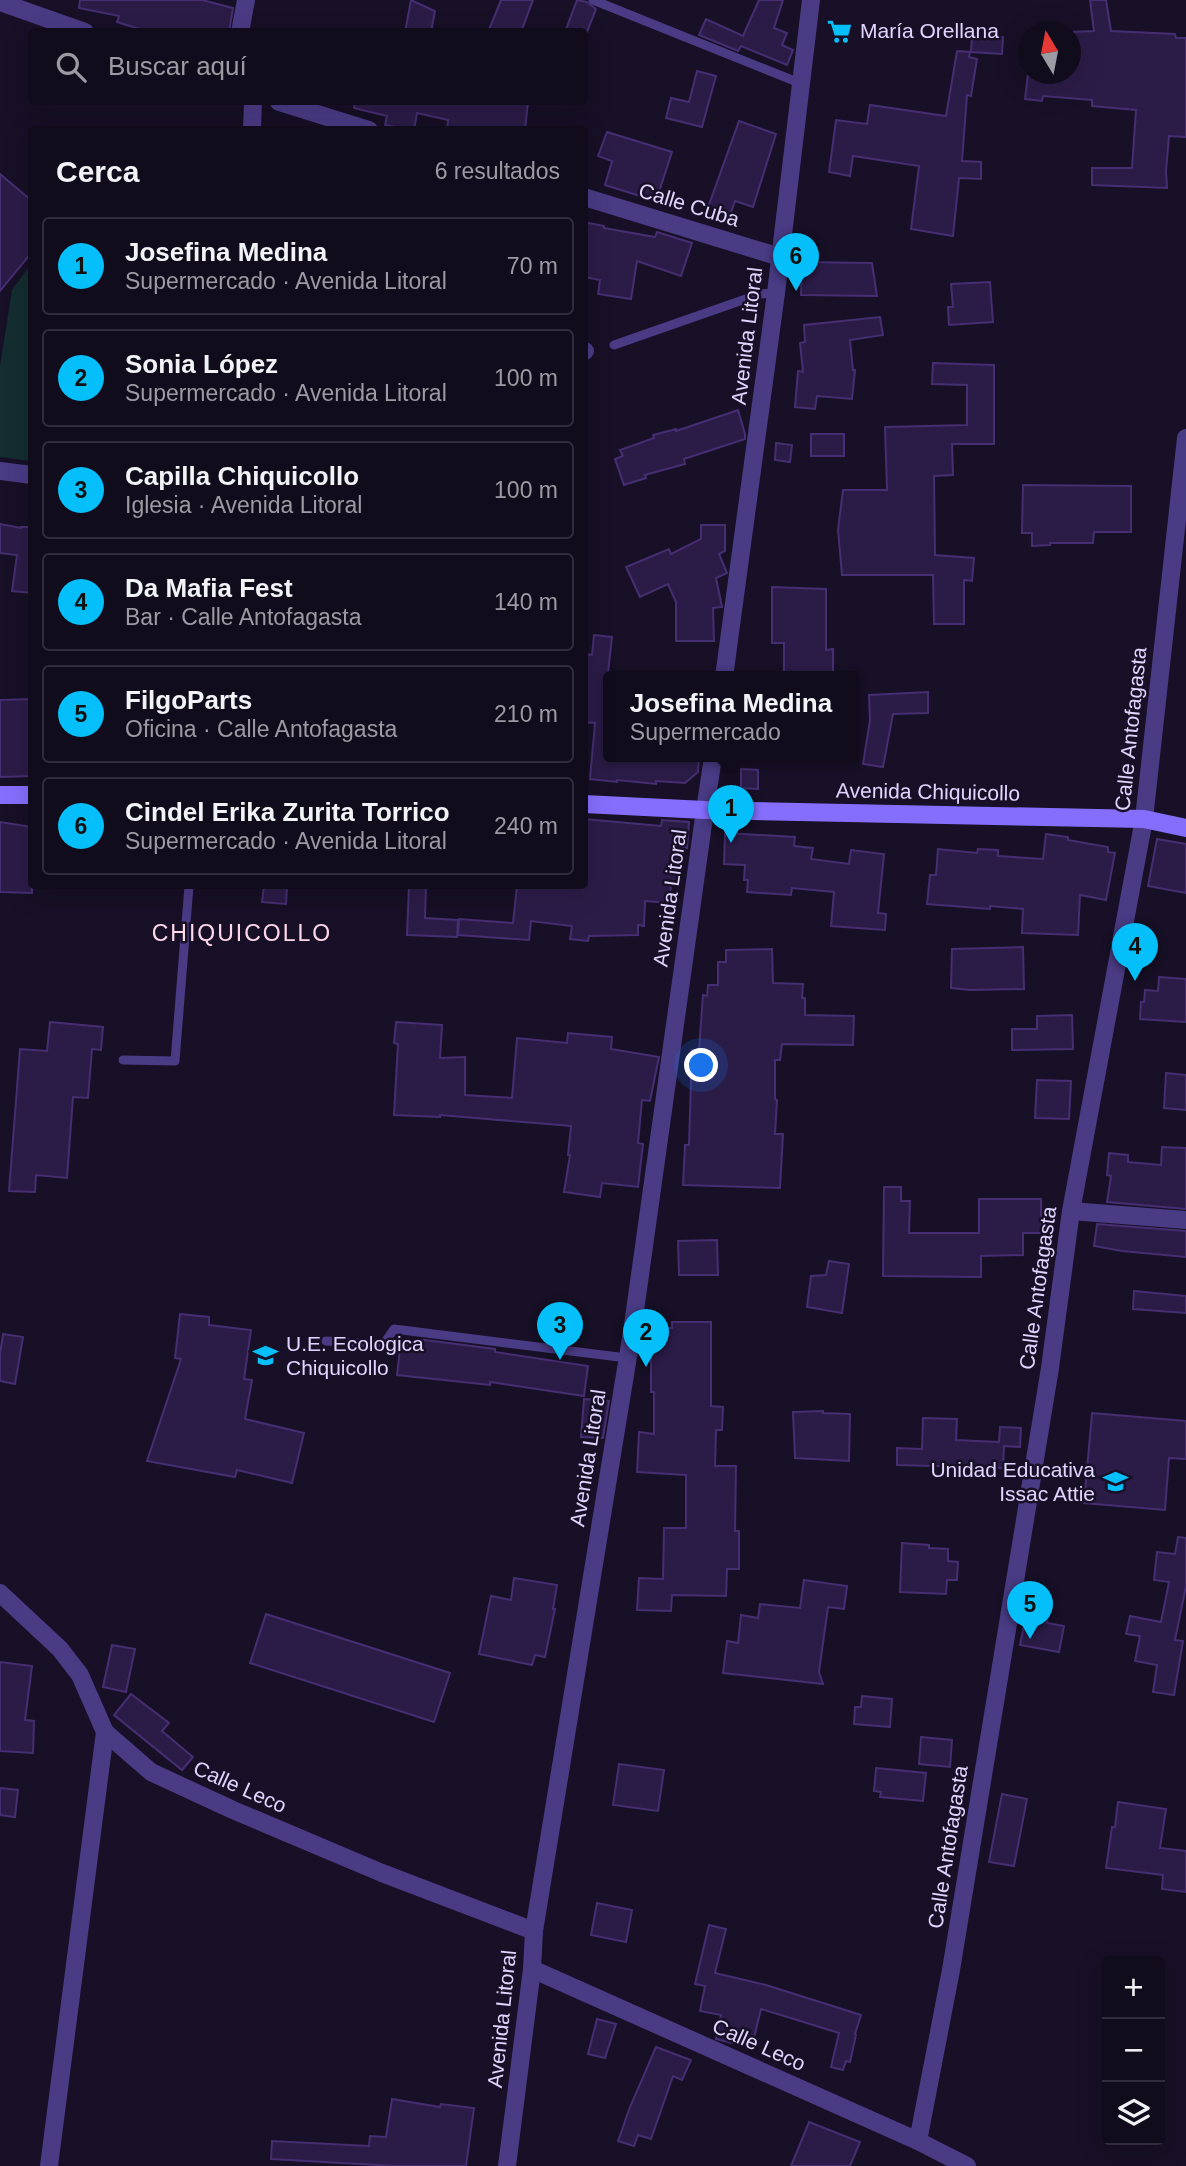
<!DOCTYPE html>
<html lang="es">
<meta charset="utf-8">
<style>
body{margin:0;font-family:Arial,sans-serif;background:#1a1525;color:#f1f3f6}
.controls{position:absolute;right:21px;bottom:21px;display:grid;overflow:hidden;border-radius:7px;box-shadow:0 7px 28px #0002}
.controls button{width:63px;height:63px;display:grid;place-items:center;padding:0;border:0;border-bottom:2px solid #302c3b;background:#110c1c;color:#f1f3f6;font:35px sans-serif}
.compass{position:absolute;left:1018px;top:21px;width:63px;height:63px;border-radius:50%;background:#110c1c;box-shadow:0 7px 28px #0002;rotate:350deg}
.you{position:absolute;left:702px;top:1066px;width:24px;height:24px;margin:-18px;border:5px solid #fff;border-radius:50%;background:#1a73e8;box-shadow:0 0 0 10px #1a73e833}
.badge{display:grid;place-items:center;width:46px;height:46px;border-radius:50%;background:#05bffb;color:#111;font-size:23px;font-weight:700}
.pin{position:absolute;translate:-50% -58px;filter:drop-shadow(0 2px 4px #0008)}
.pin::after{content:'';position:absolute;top:37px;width:24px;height:21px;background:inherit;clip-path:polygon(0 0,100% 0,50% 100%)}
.popup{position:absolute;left:603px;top:671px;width:256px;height:91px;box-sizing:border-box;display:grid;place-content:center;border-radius:7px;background:#110c1c;filter:drop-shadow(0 2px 5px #0005);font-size:23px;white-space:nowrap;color:#9c9ba3}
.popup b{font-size:26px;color:#f1f3f6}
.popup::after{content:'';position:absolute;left:50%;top:100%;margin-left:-14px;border:14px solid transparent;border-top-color:#110c1c}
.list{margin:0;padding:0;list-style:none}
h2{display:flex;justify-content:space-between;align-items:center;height:91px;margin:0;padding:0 28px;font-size:30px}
h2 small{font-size:23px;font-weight:400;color:#9c9ba3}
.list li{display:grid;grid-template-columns:46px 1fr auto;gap:21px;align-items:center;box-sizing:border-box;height:98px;margin:0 14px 14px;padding:0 14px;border:2px solid #302c3b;border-radius:7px}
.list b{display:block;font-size:26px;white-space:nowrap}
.list p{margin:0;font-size:23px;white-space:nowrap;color:#9c9ba3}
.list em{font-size:23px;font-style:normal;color:#9c9ba3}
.icon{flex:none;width:38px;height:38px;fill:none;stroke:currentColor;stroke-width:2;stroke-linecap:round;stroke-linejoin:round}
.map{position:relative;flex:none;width:1186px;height:2166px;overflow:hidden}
.search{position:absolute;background:#110c1c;box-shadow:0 7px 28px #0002;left:28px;top:28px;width:560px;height:77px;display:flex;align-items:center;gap:18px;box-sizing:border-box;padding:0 24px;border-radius:7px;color:#9c9ba3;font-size:26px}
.panel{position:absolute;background:#110c1c;box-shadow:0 7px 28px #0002;left:28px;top:126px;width:560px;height:763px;border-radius:7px}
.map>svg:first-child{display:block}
.green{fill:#132d30}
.building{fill:#2b1c47;stroke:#462e72;stroke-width:2}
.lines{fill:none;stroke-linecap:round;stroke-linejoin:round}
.service{stroke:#493b84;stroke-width:9}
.minor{stroke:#493b84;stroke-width:18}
.tertiary{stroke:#493b84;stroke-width:18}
.secondary{stroke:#866efd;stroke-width:18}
.labels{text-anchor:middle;stroke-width:5;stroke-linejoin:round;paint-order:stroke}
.poi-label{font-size:21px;fill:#e0d5fe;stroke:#171026;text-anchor:start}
.street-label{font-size:21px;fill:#e0d5fe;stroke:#171026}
.neighbourhood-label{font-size:23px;letter-spacing:2px;fill:#fed7eb;stroke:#171026}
</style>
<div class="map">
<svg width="1186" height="2166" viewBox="0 0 1186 2166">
<rect width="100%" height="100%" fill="#171026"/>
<polygon class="green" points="31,264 31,461 0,457 0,366 12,290"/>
<g class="building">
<polygon points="80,0 202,0 233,8 229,32 149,32 117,22 119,16 79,8"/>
<polygon points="411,0 435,11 431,32 405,32"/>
<polygon points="501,0 533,0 521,32 488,32"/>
<polygon points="577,0 587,2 596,9 587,32 565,32"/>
<polygon points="759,0 783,0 774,28 787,33 782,45 793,50 787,65 741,46 738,51 699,35 706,19 743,36"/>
<polygon points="1090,0 1106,0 1111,31 1175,34 1176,38 1186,38 1186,137 1169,136 1166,171 1167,188 1092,185 1092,168 1132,168 1136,110 1092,106 1092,100 1043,96 1042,101 1025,99 1028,74 1070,74 1070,32 1094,31"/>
<polygon points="972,36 1003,37 1002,54 971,52"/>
<polygon points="957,51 970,52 969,57 977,59 971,96 967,95 962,161 981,162 981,179 959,178 953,236 911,229 919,166 853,156 850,176 829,172 836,120 867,124 870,105 946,116"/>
<polygon points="697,71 716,76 702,127 666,118 671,98 689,102"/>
<polygon points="355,102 528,102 525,130 447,130 448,120 417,113 414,130 410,130 385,125 387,116 354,108"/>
<polygon points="739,121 776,134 753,207 735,201 728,221 706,213"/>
<polygon points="607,132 672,152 656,201 605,185 612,161 598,156"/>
<polygon points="0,174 32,201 32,252 0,291"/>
<polygon points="584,222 604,226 604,228 655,237 657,232 692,243 681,276 637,261 631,299 598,294 600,280 584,277"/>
<polygon points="802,262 872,263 877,296 801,295"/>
<polygon points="990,282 993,322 949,325 948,307 953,307 951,284"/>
<polygon points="880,317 883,335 850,340 853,370 855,370 852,399 817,396 815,409 795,407 798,371 803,372 800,343 805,342 804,325"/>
<polygon points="933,363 994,365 994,444 952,444 953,475 934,476 935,555 974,558 972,581 964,580 964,624 934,624 933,575 842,575 838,530 843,490 887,490 885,427 967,425 967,385 932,384"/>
<polygon points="738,410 745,434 745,439 684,459 685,464 645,475 646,478 624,485 615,459 623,456 620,450 654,438 653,435 676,429 676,431"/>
<rect x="811" y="434" width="33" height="22"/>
<polygon points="776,443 792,445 790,462 775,460"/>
<polygon points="1023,485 1131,486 1131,532 1094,532 1093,543 1050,543 1050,545 1032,546 1032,533 1022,533"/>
<polygon points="0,524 21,528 21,527 32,527 32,593 12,591 17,555 0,553"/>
<polygon points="701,525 725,525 725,551 719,554 727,573 716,578 722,607 713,608 714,641 676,641 676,602 668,584 640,597 626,567 669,549 671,554 701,539"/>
<polygon points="772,587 826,589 826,650 833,649 833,677 784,677 784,643 772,643"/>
<polygon points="594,635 612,637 608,673 608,757 699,757 698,772 685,783 656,781 656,784 617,780 617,782 590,779 595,723 584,722 584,654 592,655"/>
<polygon points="928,692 928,713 893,714 883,767 863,764 870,720 869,695"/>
<polygon points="32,699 32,776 0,777 0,700"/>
<polygon points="741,769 758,770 758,789 741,788"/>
<polygon points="584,819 661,826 662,820 689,822 687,848 677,847 678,883 671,883 669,903 645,901 644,926 638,925 638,935 589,936 588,941 570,939 572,926 531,921 529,940 458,935 459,919 513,923 517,886 584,886"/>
<polygon points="0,822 32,827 32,893 0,892"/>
<polygon points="725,833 795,837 794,846 813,848 811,859 849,864 851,850 884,854 878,913 886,914 885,930 831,926 834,892 792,888 791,895 747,892 748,880 744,880 745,865 724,864"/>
<polygon points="1046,834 1068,837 1068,840 1108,847 1108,852 1115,853 1106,900 1080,895 1078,935 1022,933 1023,909 990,906 990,909 927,904 930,875 936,875 938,849 977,853 978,849 998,850 998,856 1043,859"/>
<polygon points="1157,839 1186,844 1186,893 1148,886"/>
<polygon points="264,886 287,886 286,904 262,902"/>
<polygon points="409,886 426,886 425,918 458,920 457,937 407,935"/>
<polygon points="1023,947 1024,989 970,990 951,988 952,949"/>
<polygon points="772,949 773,983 803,984 802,998 805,998 805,1015 854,1016 853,1045 782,1044 780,1060 775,1060 775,1099 777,1100 775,1134 783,1134 780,1188 683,1185 685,1145 689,1145 692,1050 699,1050 703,995 707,996 708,985 718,985 718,962 726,962 726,950"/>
<polygon points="1159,977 1186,979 1186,1022 1140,1019 1141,1002 1144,1002 1145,990 1158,991"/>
<polygon points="1072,1015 1073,1049 1012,1050 1012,1029 1037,1029 1037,1016"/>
<polygon points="50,1022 103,1027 101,1050 92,1049 88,1098 73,1097 67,1178 36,1175 35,1192 9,1191 20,1049 47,1051"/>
<polygon points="396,1022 442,1025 440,1058 465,1057 465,1095 512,1098 517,1038 567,1043 568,1033 612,1037 611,1049 659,1057 650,1101 642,1100 638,1143 643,1144 638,1187 602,1183 600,1197 564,1192 570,1155 568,1155 571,1126 440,1115 440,1117 394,1115 398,1044 394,1043"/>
<polygon points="1166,1073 1186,1075 1186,1110 1164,1108"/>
<polygon points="1037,1080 1071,1081 1069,1119 1035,1118"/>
<polygon points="1162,1147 1186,1148 1186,1209 1107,1202 1111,1176 1107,1175 1109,1153 1128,1155 1128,1162 1161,1165"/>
<polygon points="884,1187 901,1187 901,1201 910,1201 909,1233 979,1233 979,1199 1041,1199 1041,1233 1023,1233 1023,1255 981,1256 981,1277 883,1276"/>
<polygon points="1097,1224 1186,1231 1186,1257 1122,1251 1094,1246"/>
<polygon points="717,1240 718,1275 679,1275 678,1241"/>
<polygon points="829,1261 849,1264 842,1313 807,1307 811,1276 826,1275"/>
<polygon points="1134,1291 1186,1296 1186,1313 1133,1309"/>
<polygon points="180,1314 209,1317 209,1325 251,1330 244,1379 252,1380 245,1419 304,1433 292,1483 237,1470 235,1477 147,1461 181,1359 175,1358"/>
<polygon points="672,1322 711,1322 711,1406 723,1407 722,1430 716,1430 715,1466 736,1466 735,1531 739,1531 739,1569 727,1569 726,1596 672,1595 671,1611 637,1610 639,1578 663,1579 664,1528 686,1528 686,1475 637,1472 639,1432 654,1434 654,1392 651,1392 651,1344 665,1345 665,1328 672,1328"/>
<polygon points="3,1334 23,1337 15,1384 0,1381 0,1354"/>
<polygon points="417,1339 495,1349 495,1352 588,1366 584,1396 490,1382 490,1385 397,1375 400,1349"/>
<polygon points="584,1399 609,1401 603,1438 581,1437"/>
<polygon points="823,1411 823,1413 850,1414 849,1461 795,1458 793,1412"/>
<polygon points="1092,1413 1186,1421 1186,1459 1169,1458 1165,1510 1084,1503"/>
<polygon points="923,1418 957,1419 956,1440 999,1442 1000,1427 1021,1428 1020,1447 1004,1446 1003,1468 897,1465 897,1448 922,1449"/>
<polygon points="1178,1537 1186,1538 1186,1586 1175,1640 1183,1641 1174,1695 1153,1692 1157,1665 1135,1661 1140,1636 1126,1634 1130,1616 1161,1622 1169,1582 1154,1580 1157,1552 1175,1554"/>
<polygon points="902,1543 929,1545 929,1548 948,1549 948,1561 958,1562 957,1580 947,1580 946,1594 900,1592"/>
<polygon points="514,1578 557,1585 553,1609 555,1609 545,1657 535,1655 532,1665 479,1654 491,1596 511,1600"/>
<polygon points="804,1580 847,1586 844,1609 828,1607 819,1672 823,1684 723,1673 727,1641 738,1643 741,1615 758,1618 760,1604 800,1608"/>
<polygon points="1029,1600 1051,1604 1047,1623 1064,1626 1059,1652 1020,1645"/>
<polygon points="266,1614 450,1673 434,1722 250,1663"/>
<polygon points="112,1645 135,1649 126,1692 103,1687"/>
<polygon points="0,1662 32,1666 25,1720 34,1721 33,1753 0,1751"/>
<polygon points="131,1694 169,1723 162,1731 193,1757 182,1770 114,1715"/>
<polygon points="862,1696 892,1699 890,1727 854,1724 855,1707 861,1707"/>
<polygon points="921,1737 952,1740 950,1767 919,1764"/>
<polygon points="619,1764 664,1770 658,1811 613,1805"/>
<polygon points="876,1768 926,1773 923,1801 880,1797 881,1792 874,1791"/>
<polygon points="0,1788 18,1790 15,1817 0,1815"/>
<polygon points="1002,1794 1027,1799 1014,1866 989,1862"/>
<polygon points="1118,1802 1166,1809 1160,1848 1186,1851 1186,1892 1162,1889 1163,1875 1106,1868 1112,1827 1115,1827"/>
<polygon points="597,1903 632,1910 626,1942 591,1935"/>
<polygon points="709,1925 726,1929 715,1973 766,1985 861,2015 855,2034 856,2035 850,2062 846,2061 843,2070 831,2067 839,2033 761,2009 754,2038 734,2034 732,2043 716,2039 721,2015 700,2011 705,1986 695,1984"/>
<polygon points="597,2019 616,2024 605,2058 588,2054"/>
<polygon points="656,2047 691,2060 682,2080 673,2076 651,2139 638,2135 634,2146 618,2141 630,2107"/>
<polygon points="392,2099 440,2107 441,2104 474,2108 466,2166 395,2166 271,2159 272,2141 369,2146 370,2136 386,2137"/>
<polygon points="809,2122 860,2142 850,2166 791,2166"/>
</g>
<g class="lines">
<g class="service">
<polyline points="593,0 802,84"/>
<polyline points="614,345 760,294 776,293"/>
<polyline points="123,1060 175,1061 189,886"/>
<polyline points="326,1341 383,1345 394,1329 627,1358"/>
</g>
<g class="minor">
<polyline points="0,2 85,32"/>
<polyline points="240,32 246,0"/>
<polyline points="279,102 369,130"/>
<polyline points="252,130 253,102"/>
<polyline points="584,197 780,257"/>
<polyline points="584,351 585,351"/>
<polyline points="0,471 32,475"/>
<polyline points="724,677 776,293 811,0"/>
<polyline points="705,810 713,757"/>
<polyline points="1071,1211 1186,1220"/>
<polyline points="0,1593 60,1649 80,1675 105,1732 151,1772 233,1810 382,1873 534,1931"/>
<polyline points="532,1969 918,2141 967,2166"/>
<polyline points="918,2141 951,1970 1050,1368 1071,1211 1144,819 1186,438"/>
<polyline points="49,2166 105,1732"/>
</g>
<polyline class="tertiary" points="507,2166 532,1969 534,1931 632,1332 705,810"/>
<g class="secondary">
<polyline points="0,795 32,795"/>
<polyline points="584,804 705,810 1144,819 1186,828"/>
</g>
</g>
<defs>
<symbol id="supermarket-bare" viewBox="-9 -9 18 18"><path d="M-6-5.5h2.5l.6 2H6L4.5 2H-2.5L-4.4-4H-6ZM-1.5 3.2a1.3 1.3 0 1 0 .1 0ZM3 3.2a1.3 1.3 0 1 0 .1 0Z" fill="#05bffb" stroke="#171026" stroke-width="2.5" paint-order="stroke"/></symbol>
<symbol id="school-bare" viewBox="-9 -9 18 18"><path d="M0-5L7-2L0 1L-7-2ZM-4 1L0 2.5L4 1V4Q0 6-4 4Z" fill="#05bffb" stroke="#171026" stroke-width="2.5" paint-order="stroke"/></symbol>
</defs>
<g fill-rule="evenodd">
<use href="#supermarket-bare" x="822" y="14" width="35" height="35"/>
<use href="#school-bare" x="248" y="1338" width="35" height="35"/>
<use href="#school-bare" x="1098" y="1464" width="35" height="35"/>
</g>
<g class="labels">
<g class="poi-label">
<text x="860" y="38">María Orellana</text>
<text x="286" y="1351">U.E. Ecologica<tspan x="286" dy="24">Chiquicollo</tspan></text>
<text x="1095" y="1477" text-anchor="end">Unidad Educativa<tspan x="1095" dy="24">Issac Attie</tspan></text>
</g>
<g class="street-label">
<text transform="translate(689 205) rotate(17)" y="7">Calle Cuba</text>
<text transform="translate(747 336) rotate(-83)" y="7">Avenida Litoral</text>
<text transform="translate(1131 729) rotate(-84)" y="7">Calle Antofagasta</text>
<text transform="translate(928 792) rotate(1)" y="7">Avenida Chiquicollo</text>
<text transform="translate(670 898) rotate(-82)" y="7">Avenida Litoral</text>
<text transform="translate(1038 1288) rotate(-82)" y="7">Calle Antofagasta</text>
<text transform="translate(588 1458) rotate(-81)" y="7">Avenida Litoral</text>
<text transform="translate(240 1787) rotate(24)" y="7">Calle Leco</text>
<text transform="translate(948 1847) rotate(-81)" y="7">Calle Antofagasta</text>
<text transform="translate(502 2019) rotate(-84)" y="7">Avenida Litoral</text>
<text transform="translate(759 2045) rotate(24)" y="7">Calle Leco</text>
</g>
<g class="neighbourhood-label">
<text x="242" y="941">CHIQUICOLLO</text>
</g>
</g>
</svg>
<div class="controls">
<button>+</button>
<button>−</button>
<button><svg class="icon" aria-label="layers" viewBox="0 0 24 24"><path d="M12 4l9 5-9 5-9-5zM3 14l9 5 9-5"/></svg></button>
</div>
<svg class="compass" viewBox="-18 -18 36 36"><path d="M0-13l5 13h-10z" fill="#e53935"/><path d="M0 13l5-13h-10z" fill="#9c9ba3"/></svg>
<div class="you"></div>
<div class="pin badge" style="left:731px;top:843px">1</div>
<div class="popup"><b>Josefina Medina</b>Supermercado</div>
<div class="pin badge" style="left:646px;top:1367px">2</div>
<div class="pin badge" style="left:560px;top:1360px">3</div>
<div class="pin badge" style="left:1135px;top:981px">4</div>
<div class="pin badge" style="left:1030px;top:1639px">5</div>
<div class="pin badge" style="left:796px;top:291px">6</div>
<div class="search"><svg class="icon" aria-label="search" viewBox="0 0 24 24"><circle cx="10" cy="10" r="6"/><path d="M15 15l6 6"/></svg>Buscar aquí</div>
<section class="panel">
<h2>Cerca<small>6 resultados</small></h2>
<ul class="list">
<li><span class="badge">1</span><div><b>Josefina Medina</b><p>Supermercado · Avenida Litoral</p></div><em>70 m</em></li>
<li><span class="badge">2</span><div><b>Sonia López</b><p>Supermercado · Avenida Litoral</p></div><em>100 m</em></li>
<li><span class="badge">3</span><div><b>Capilla Chiquicollo</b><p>Iglesia · Avenida Litoral</p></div><em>100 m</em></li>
<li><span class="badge">4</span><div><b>Da Mafia Fest</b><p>Bar · Calle Antofagasta</p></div><em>140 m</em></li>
<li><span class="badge">5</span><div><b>FilgoParts</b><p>Oficina · Calle Antofagasta</p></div><em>210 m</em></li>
<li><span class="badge">6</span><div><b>Cindel Erika Zurita Torrico</b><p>Supermercado · Avenida Litoral</p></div><em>240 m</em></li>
</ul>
</section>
</div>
